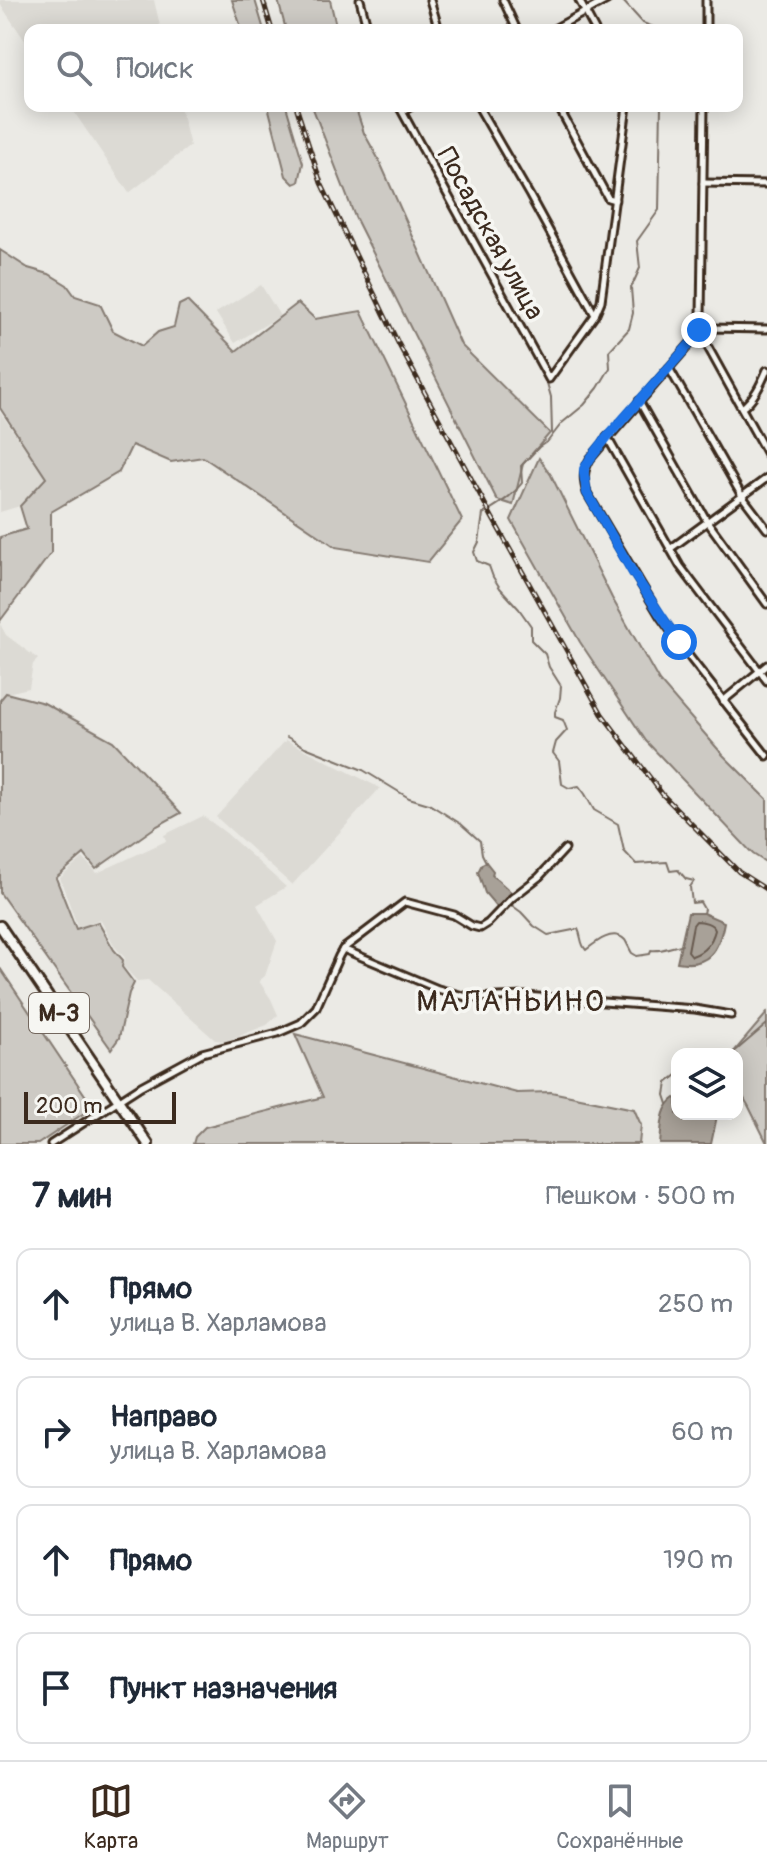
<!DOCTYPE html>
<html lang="ru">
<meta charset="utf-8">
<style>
body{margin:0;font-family:Pangolin,sans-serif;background:#f2f2f3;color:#1f2937}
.controls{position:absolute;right:24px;bottom:24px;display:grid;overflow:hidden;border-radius:16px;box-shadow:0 4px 20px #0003}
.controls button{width:72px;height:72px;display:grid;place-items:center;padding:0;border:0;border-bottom:2px solid #e0e1e3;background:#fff;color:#1f2937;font:40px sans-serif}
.scale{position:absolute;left:24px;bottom:20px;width:152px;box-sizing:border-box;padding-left:8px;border:4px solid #3b2a1e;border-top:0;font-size:22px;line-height:28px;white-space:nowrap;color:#3b2a1e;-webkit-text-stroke:6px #f6f6f2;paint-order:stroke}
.stop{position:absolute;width:24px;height:24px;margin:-18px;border:6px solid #1a73e8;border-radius:50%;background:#fff}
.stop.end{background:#1a73e8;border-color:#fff;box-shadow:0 2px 8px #0008}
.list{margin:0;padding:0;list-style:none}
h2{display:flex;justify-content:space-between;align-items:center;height:104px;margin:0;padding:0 32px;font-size:34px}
h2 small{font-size:26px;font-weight:400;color:#747a83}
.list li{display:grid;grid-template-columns:52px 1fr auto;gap:24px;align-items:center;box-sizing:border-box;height:112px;margin:0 16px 16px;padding:0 16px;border:2px solid #e0e1e3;border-radius:16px}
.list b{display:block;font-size:30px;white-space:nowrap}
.list p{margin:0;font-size:26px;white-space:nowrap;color:#747a83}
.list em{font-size:26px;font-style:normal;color:#747a83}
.icon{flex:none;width:44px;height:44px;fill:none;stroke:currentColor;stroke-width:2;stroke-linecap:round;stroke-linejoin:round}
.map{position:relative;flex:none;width:767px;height:1144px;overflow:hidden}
.search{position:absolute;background:#fff;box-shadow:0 4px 20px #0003;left:24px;right:24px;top:24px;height:88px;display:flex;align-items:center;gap:20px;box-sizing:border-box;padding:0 28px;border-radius:16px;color:#747a83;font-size:30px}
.sheet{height:616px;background:#fff}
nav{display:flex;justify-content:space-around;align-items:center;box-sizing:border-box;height:112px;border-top:2px solid #e0e1e3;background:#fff;font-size:22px;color:#747a83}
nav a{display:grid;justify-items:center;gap:4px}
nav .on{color:#3b2a1e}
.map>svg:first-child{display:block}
.built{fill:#dcdad4}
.green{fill:#cdcac4;stroke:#847a71;stroke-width:2}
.water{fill:#a8a198;stroke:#7c7167;stroke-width:2}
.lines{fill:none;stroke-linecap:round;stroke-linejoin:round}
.shore{stroke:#675a4f;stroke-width:2}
.stream{stroke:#7c7167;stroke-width:2}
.minor-casing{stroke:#3b2a1e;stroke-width:11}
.highway-casing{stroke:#3b2a1e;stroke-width:14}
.minor{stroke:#f6f6f2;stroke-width:5}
.highway{stroke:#f6f6f2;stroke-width:8}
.rail-casing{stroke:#3b2a1e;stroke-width:5}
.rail{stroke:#f6f6f2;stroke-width:2;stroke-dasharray:6;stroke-linecap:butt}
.route{stroke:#1a73e8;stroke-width:10}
.labels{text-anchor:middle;stroke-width:7;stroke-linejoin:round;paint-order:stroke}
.shield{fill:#f6f6f2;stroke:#73675e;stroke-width:2}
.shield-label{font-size:24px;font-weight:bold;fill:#3b2a1e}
.street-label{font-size:26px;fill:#3b2a1e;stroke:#f6f6f2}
.quarter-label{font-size:30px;letter-spacing:2px;fill:#3b2a1e;stroke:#f6f6f2}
</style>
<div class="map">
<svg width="767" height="1144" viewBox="0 0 767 1144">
<rect width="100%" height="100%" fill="#ebeae5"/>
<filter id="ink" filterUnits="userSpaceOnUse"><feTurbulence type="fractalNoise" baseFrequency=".0125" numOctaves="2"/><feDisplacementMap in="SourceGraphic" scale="16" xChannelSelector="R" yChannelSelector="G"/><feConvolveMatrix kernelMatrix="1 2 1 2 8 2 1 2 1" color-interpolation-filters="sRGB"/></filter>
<g filter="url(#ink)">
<g class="built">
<polygon points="0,0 154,0 161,30 30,30 30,48 0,4"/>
<polygon points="70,106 180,106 190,146 129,193"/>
<polygon points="261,285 280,316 235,343 216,313"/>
<polygon points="0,412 46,478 20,506 0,512"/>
<polygon points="0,624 6,635 38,659 33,664 29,688 7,693 0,700"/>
<polygon points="286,740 380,788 292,885 216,817"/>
<polygon points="203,816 226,833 286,887 257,905 277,941 265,976 259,981 271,999 278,1015 267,1025 226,1041 215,1040 148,980 137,981 123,966 125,958 115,947 100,919 78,928 60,878 83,858 97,873 166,841 164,835"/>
</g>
<g class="green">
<polygon points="232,0 255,0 264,30 242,30"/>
<polygon points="278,0 330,0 337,30 286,30"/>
<polygon points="268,106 286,106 303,163 299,182 294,184 286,176"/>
<polygon points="312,106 355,106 364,133 379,160 461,345 550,433 523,464 513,505 497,500 355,217"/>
<polygon points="0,250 28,268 49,274 67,285 75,296 100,304 113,331 142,346 158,332 174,327 179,305 187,301 236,351 298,303 315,319 361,311 462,520 428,562 336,547 203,457 171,462 132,445 119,472 51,512 51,553 0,621 0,537 27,529 20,506 46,478 0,408"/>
<polygon points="539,458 551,475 612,598 659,681 723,755 767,799 767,863 753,854 646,741 580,642 511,520"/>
<polygon points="6,693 44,703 113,741 181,813 157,826 96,869 84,854 56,878 76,929 98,922 114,950 123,960 122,967 134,983 129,993 119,1038 111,1049 0,893 0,700"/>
<polygon points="0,968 93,1107 38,1144 0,1144"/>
<polygon points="767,1013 767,1143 748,1105 737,1087 737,1054 732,1054"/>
<polygon points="295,1034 517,1093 551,1092 634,1109 641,1125 639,1144 193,1144 195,1137 205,1127 323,1097"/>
</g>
<g class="water">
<polygon points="486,862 493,871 492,875 511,892 512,895 503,905 496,906 485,893 478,872 482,864"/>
<path d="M688,913h15l21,9c-5,28 -15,46 -47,40z"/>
<path d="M675,1098l2,1v15h38l2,2 -6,28h-51c2,-17 0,-36 15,-46z"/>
</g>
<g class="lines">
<path class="shore" d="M696,921c6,0 17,2 19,9 -3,12 -11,22 -23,26l-4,-5 5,-26z"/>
<g class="stream">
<polyline points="622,0 643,23 661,30"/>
<path d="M661,106l-2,104 -22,31 3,27 -9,20 2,25 -4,16 -20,22 1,17 -12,20 -14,17 -22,18 -14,18 -9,6 -18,19 1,17c-11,15 -24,21 -39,31l-4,28 -5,10 3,9 12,5 4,11 7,11 19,21 12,17v14l14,14 4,13 12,19 -1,12 -5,14v5l8,3 4,10 -11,12 -3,11 6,8 3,23 7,4 10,-2 6,8 9,16 24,14 6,27 12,13 31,-2 3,9 8,-1 8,9 8,2 -4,6 2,16 8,-1 4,7 -1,4"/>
<polyline points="547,383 551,397 552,433"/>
<polyline points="287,737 305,747 363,770 409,798 429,804 461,824 480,841 482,854 486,862"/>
<path d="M510,904l11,8 13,14 14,9 30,-6c4,8 2,15 8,21 10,-8 27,-22 39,-10 1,1 6,12 7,13l5,3 13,-2 1,-4c10,2 20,-4 31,-5"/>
<polyline points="732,1054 767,1024"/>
<polyline points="668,1104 665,1095 667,1083 677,1075"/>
</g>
<defs>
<g id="minor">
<polyline points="360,0 368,30"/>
<polyline points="430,0 439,30"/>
<polyline points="503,0 517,30"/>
<polyline points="579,0 595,30"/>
<polyline points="552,30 607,0"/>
<polyline points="706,30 706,0"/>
<polyline points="399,106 549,379 595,315 601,301 627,106"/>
<polyline points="478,106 530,196 595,315"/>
<polyline points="558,106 608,198 615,200"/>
<path d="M704,106l-3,211 -5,20 -106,122c-7,13 -7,21 -3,34l73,123 31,43 76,97"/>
<polyline points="403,111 412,106"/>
<polyline points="703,183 767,184"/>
<polyline points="699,330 709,328 767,329"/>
<polyline points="699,331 767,454"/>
<polyline points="669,368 742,496 767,529"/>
<polyline points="639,401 707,521 767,604"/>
<path d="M742,408c12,-9 19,-24 25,-38"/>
<polyline points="607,437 680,566 767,681"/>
<polyline points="670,549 767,478"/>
<polyline points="723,701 767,665"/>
<polyline points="343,949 438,989 470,998 525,996 695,1009 731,1015"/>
<polyline points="51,1144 141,1086 202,1053 278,1033 301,1023 316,1008 339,956 343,949 405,902 454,915 472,926 480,928 488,923 512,898 539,877 565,849"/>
</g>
<polyline id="highway" points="0,926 148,1144"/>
</defs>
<use href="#minor" class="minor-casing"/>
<use href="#highway" class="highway-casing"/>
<use href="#minor" class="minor"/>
<use href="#highway" class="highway"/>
<defs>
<g id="rail">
<polyline points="263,0 272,30"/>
<polyline points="296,106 321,183 399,345 492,517 602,714 663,795 739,872 767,890"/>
</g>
</defs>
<use href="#rail" class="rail-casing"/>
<use href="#rail" class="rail"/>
</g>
</g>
<g class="lines" filter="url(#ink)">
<polyline class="route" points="679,642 633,573 587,493 584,474 584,469 590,459 607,437 696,337 699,330"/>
</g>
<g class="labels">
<rect class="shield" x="29" y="993" width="60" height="40" rx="6"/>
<g class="shield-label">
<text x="59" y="1021">М-3</text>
</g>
<g class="street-label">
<text transform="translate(491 233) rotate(61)" y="9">Посадская улица</text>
</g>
<g class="quarter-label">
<text x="511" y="1011">МАЛАНЬИНО</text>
</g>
</g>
</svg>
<div class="controls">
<button><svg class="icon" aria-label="layers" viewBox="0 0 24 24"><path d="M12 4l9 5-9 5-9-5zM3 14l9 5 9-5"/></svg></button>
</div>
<div class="scale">200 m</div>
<div class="stop" style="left:679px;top:642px"></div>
<div class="stop end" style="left:699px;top:330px"></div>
<div class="search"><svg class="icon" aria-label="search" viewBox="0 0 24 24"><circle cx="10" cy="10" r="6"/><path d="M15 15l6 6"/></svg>Поиск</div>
</div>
<section class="sheet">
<h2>7 мин<small>Пешком · 500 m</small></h2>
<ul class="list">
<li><svg class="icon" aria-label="ahead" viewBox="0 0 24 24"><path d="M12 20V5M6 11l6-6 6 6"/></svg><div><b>Прямо</b><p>улица В. Харламова</p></div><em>250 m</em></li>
<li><svg class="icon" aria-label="right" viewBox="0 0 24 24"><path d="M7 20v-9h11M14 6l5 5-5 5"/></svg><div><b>Направо</b><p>улица В. Харламова</p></div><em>60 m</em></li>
<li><svg class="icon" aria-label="ahead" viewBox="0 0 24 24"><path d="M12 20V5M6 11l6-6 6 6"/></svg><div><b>Прямо</b></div><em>190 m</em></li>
<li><svg class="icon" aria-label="arrive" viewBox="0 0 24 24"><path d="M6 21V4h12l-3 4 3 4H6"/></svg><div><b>Пункт назначения</b></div></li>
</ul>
</section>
<nav>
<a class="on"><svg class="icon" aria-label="map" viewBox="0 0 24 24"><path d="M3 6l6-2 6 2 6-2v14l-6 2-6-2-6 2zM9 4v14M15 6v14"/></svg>Карта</a>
<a><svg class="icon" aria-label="directions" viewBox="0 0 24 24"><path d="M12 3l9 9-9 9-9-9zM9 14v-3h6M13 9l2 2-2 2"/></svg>Маршрут</a>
<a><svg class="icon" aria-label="saved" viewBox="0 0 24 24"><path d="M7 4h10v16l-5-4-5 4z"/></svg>Сохранённые</a>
</nav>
